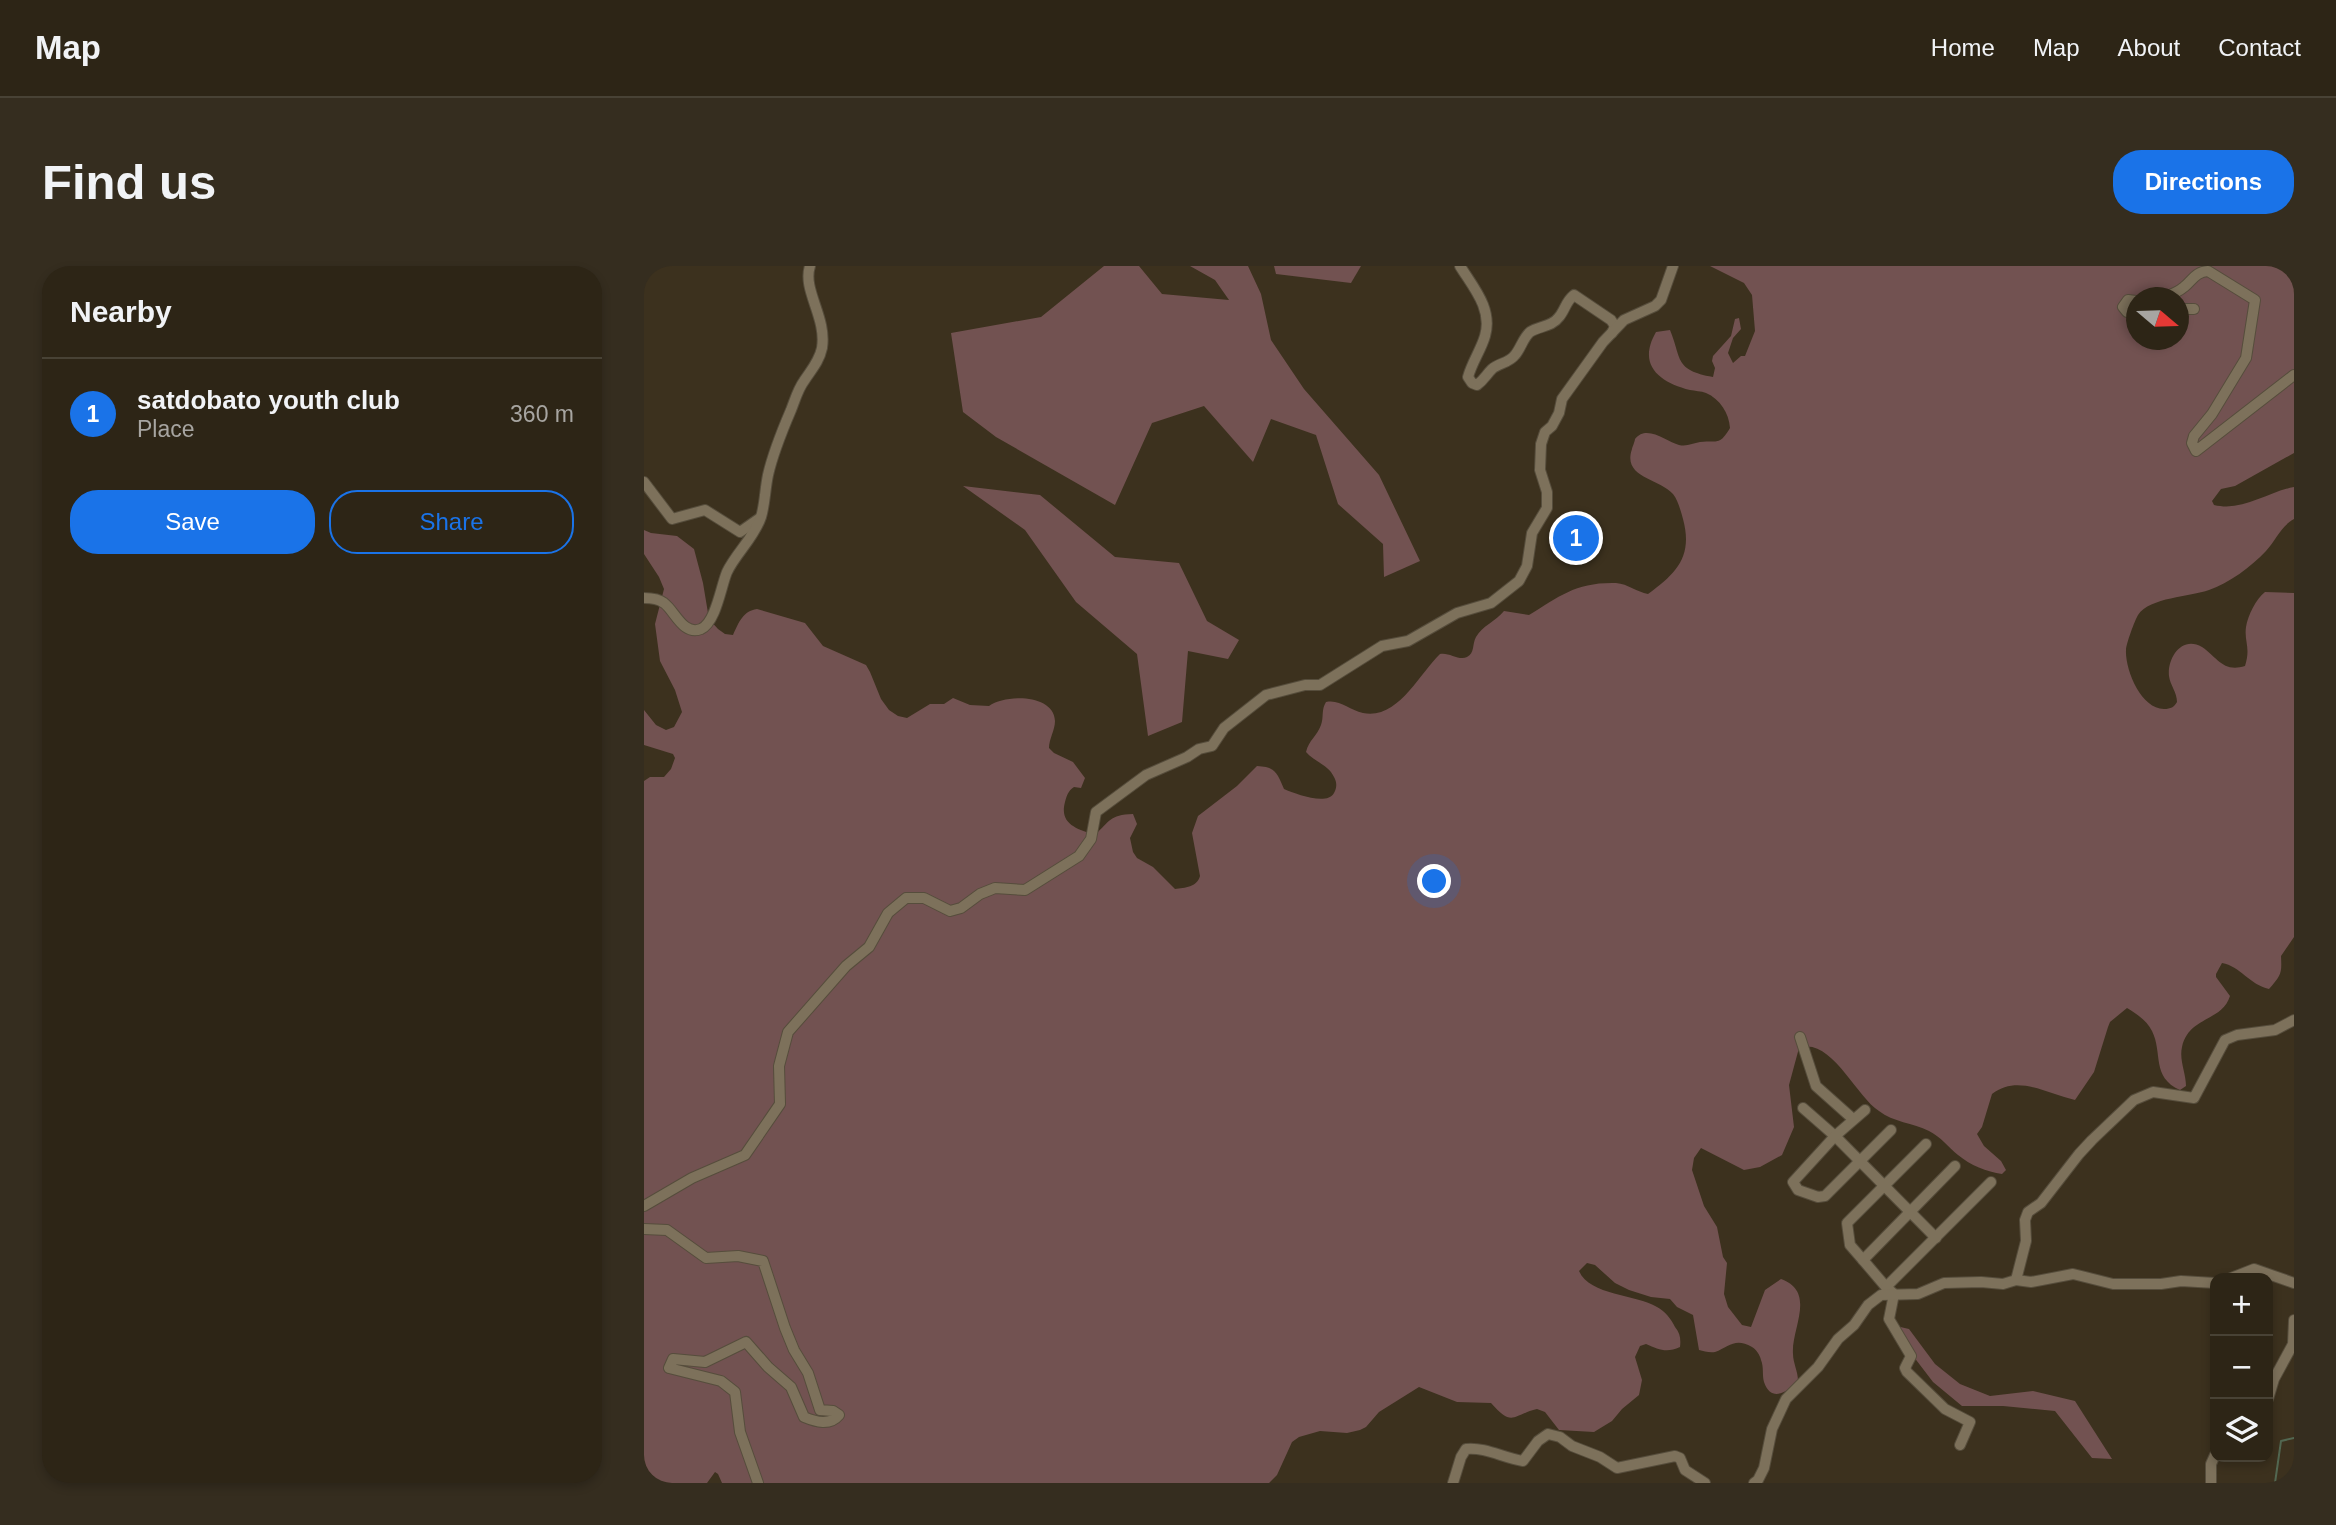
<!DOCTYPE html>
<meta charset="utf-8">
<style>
body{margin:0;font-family:Arial,sans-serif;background:#352d1f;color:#f1f3f6}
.controls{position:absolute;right:21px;bottom:21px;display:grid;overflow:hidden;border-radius:14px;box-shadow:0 4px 10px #0003}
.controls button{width:63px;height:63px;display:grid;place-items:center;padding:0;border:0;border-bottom:2px solid #484235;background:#2d2516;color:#f1f3f6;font:35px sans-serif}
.compass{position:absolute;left:1482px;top:21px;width:63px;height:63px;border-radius:50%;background:#2d2516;box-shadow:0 4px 10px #0003;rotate:109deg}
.you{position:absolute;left:791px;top:616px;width:24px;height:24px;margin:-18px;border:5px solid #fff;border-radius:50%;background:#1a73e8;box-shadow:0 0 0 10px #1a73e833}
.badge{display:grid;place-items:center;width:46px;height:46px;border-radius:50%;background:#1a73e8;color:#fff;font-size:23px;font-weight:700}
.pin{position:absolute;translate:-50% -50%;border:4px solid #fff;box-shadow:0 2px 7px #0006}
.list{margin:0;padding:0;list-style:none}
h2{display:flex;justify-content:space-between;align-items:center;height:91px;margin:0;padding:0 28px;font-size:30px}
h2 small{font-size:23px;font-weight:400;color:#a7a5a1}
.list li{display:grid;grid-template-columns:46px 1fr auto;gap:21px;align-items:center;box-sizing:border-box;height:112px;padding:0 28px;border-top:2px solid #484235}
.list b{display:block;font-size:26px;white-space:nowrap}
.list p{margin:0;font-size:23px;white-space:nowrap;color:#a7a5a1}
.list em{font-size:23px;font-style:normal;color:#a7a5a1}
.actions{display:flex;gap:14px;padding:21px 28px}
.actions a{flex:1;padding:16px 0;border:2px solid #1a73e8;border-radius:28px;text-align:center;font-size:24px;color:#1a73e8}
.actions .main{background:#1a73e8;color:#fff}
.icon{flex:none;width:38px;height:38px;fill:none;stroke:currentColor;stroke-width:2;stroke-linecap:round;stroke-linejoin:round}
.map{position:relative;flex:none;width:1650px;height:1217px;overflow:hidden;border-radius:28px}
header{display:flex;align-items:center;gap:42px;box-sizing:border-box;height:98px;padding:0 35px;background:#2d2516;border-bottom:2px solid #484235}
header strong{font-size:33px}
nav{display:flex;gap:38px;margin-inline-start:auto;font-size:24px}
.intro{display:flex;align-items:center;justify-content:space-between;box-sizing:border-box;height:168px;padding:0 42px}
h1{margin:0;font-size:49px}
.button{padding:18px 32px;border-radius:28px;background:#1a73e8;color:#fff;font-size:24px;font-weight:700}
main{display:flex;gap:42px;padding:0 42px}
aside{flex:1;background:#2d2516;border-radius:28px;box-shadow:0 4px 10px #0003}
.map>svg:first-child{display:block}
.green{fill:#725251;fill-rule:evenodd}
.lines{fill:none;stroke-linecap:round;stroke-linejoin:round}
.stream{stroke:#526751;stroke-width:2}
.minor-casing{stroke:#564d3c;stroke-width:12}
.minor{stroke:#7d715b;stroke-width:10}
</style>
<header>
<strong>Map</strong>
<nav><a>Home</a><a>Map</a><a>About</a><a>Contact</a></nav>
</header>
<div class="intro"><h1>Find us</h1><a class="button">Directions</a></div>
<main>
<aside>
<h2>Nearby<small></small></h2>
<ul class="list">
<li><span class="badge">1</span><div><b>satdobato youth club</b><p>Place</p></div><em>360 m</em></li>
</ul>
<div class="actions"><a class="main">Save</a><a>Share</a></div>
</aside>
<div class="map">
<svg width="1650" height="1217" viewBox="0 0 1650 1217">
<rect width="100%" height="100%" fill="#3c311e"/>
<g class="green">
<polygon points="460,0 495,0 518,28 585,34 571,14 546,0 604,0 617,28 627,74 660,123 735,209 776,295 740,311 739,278 694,238 672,169 627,153 609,196 560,140 508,157 471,239 352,171 319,146 307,67 397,51"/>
<polygon points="630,0 717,0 707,17 632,8"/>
<path d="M1066,0h584v187l-59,33 -14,3 -9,12 2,4c29,7 53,-13 80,-18v32c-13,7 -18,21 -28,32 -15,16 -37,32 -57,39 -19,7 -59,7 -71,25 -3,5 -12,29 -12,35 -1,20 15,59 38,59 7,0 10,-2 13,-7 0,-10 -7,-17 -8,-26 -2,-18 13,-41 33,-29 15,10 21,26 43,19 6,-19 -1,-24 1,-39 2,-12 10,-28 19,-35l29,1v344l-13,19c1,18 0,19 -12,33 -19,-4 -29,-23 -47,-26l-6,11v3l14,19c-8,26 -41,20 -48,51 -3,13 4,26 4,39l-6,4c-29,-13 -17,-37 -28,-59 -5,-10 -15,-17 -25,-23l-17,14 -2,5 -14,45 -19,28c-28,-6 -57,-26 -83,-6l-10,33 -5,7 7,12 17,15 5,9 -4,4c-15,-2 -32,-9 -44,-19 -10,-8 -17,-18 -29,-24 -16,-8 -36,-9 -50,-20 -23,-15 -49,-75 -80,-63l-10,37 5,42 -12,28 -22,12 -16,3 -43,-22 -7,10 -2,12 12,36 13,21 6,30 4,6 -3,31 4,13 14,18 9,2 14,-37 16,-11c36,13 10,50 12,75 0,9 5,17 5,27 -10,11 -27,22 -34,1 -2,-7 0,-15 -3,-22 -1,-5 -5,-11 -9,-13 -17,-10 -23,0 -37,5 -6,1 -11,-1 -16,-2l-6,-35 -16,-8 -7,-8 -19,-2 -22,-7 -14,-7 -20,-18 -8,-2 -8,8c11,25 57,23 78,36 8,4 14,12 18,20 5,6 6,12 5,20 -13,6 -21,3 -34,-3l-6,2 -5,11 7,23 -3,15 -17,14 -10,12 -18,11 -35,-2 -14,-18 -8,-3c-25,6 -24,19 -46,-6l-34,-1 -38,-15 -40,25 -13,15 -6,3 -13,3 -27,-2 -21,6 -7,5 -15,33 -8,8h-547l-4,-9 -3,-2 -8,11h-63v-702l6,-4h14l7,-8 4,-11 -2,-4 -29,-9v-35l12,15 10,5 8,-3 8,-15 -7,-22 -15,-29 -5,-37 9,-35 -5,-12 -15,-23v-24l7,3 26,3 17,13 9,34 6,36 9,10 7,5 8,1c6,-13 10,-24 24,-26l48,14 18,23 43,19 4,7 11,27 8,11 9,6 9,2 23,-14h14l9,-6 17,7 19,1c17,-12 65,-12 66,15 0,9 -6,18 -6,27l5,5 19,9 12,16 -4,10 -7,-1c-6,4 -7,8 -9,15 -6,22 12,27 30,33 15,-14 14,-20 38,-21l4,10 -7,14 3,14 4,6 16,9 22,22c10,-1 22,-2 25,-13l-8,-43 6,-17 39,-30 20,-20c19,1 20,7 27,23 12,5 43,17 50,4 3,-5 3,-11 0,-16 -6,-13 -20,-15 -28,-25 3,-12 11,-16 15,-27 3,-8 0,-15 5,-23 14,-3 23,8 37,11 35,7 56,-39 77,-59 9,-2 19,7 27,3 8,-4 5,-13 9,-20 6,-11 20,-16 28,-26l25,4c31,-19 47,-33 87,-32 12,1 21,9 32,11 29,-21 45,-38 35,-75 -2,-7 -5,-19 -10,-25 -14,-16 -51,-16 -41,-45 0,-1 3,-8 3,-10 12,-15 32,3 44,6 8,2 14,-2 21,-3 19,-2 19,4 30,-14 -1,-15 -10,-29 -24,-35 -5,-2 -11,-2 -16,-3 -31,-8 -53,-25 -34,-58l14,-2c12,29 4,40 43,47l2,-9 -3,-7 1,-5 18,-20 4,-17 4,-1 2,11 -8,9 -5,15 5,10 8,-7h4l10,-25 -3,-36 -8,-12zM1492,32h42v42h-42z"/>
<polygon points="319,220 396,229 471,291 535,297 563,355 595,374 584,393 544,385 538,456 504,470 493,388 432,336 381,264"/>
<polygon points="1252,1060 1265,1063 1291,1098 1316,1118 1346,1130 1389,1125 1431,1135 1468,1193 1448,1192 1411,1145 1359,1140 1318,1140 1289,1116 1263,1082"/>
</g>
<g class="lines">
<polyline class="stream" points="1631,1217 1637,1175 1650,1172"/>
<defs>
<g id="minor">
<path d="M816,0c13,21 33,43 25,70 -4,14 -13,26 -17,41l4,6 5,2c7,-5 9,-10 15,-16 7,-6 17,-6 23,-14 6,-7 8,-17 15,-23 9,-6 22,-5 29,-15 6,-7 7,-16 15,-22l37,25 4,6 -3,7"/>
<path d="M1518,32c8,-3 15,-5 22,-11 9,-7 11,-15 24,-16l47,29 -9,58 -34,56 -18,22 -2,7 4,8 98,-76"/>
<polyline points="1492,35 1484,34 1479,41 1483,46 1492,47"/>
<polyline points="1534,43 1550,43"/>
<polyline points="0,216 28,253 61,244 96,266 116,252"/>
<path d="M0,332c7,0 15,1 20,5 11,8 19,33 37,26 15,-7 20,-43 26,-57 9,-19 27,-34 34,-55 4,-13 4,-28 7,-42 5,-22 14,-44 23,-65 4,-10 7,-21 13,-29 7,-11 15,-19 18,-33 5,-31 -20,-58 -12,-82"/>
<polyline points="1156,771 1172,820 1209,853"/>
<polyline points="1159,842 1191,870 1292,972"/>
<polyline points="1221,844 1191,870 1149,916 1154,924 1174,931 1181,930 1247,864"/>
<polyline points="0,940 48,912 101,889 136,838 135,800 144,766 202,700 225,681 244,647 262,632 280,632 306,645 317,642 336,628 351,622 381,624 435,590 447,573 452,546 502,509 543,491 555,483 568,480 580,462 622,429 661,419 676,419 738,380 764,375 813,347 847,337 875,315 883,300 888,267 903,242 903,226 896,204 897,178 901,166 908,160 915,147 918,133 959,76 980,54 1011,40 1017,34 1029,0"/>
<path d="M0,963l23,1 39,28 32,-2 25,5 22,67 9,22 14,23 12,37 13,1 6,4c-9,11 -23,7 -35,2l-13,-30 -23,-20 -22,-25 -41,20 -32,-3 -4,9 52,13 14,11 5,40 18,51"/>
<polyline points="1219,994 1206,979 1203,957 1282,878"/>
<polyline points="1587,1012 1610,1003 1650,1017"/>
<polyline points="1372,1014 1387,1016 1429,1008 1469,1018 1517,1018 1537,1015 1571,1017"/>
<polyline points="1242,1021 1219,994 1311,900"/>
<polyline points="1624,1133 1630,1113 1649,1078 1650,1054"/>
<polyline points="1316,1179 1326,1156 1301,1143 1263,1106 1261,1102 1267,1090 1245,1053 1250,1028 1242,1021 1347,916"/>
<path d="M809,1217l8,-26 5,-8c20,-2 37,9 57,12l15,-20 10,-7 12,3 12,9 28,11 17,11 58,-12 5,2 5,12 20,13"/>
<polyline points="1110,1217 1114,1214 1120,1202 1128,1163 1142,1133 1174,1101 1194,1073 1210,1059 1224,1039 1237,1029 1274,1028 1300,1017 1337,1016 1359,1018 1372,1014 1382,975 1381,954 1384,946 1397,937 1435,888 1448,874 1490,834 1509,826 1550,832 1581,774 1593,769 1631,764 1650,754"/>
<polyline points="1567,1217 1567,1198 1571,1189"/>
</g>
</defs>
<use href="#minor" class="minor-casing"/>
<use href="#minor" class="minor"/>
</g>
</svg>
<div class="controls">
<button>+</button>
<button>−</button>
<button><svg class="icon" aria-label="layers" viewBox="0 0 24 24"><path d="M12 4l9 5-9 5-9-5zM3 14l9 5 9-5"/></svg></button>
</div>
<svg class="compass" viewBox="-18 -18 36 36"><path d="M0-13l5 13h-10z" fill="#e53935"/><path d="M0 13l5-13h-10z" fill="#a7a5a1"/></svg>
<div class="you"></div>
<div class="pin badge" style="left:932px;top:272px">1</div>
</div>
</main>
